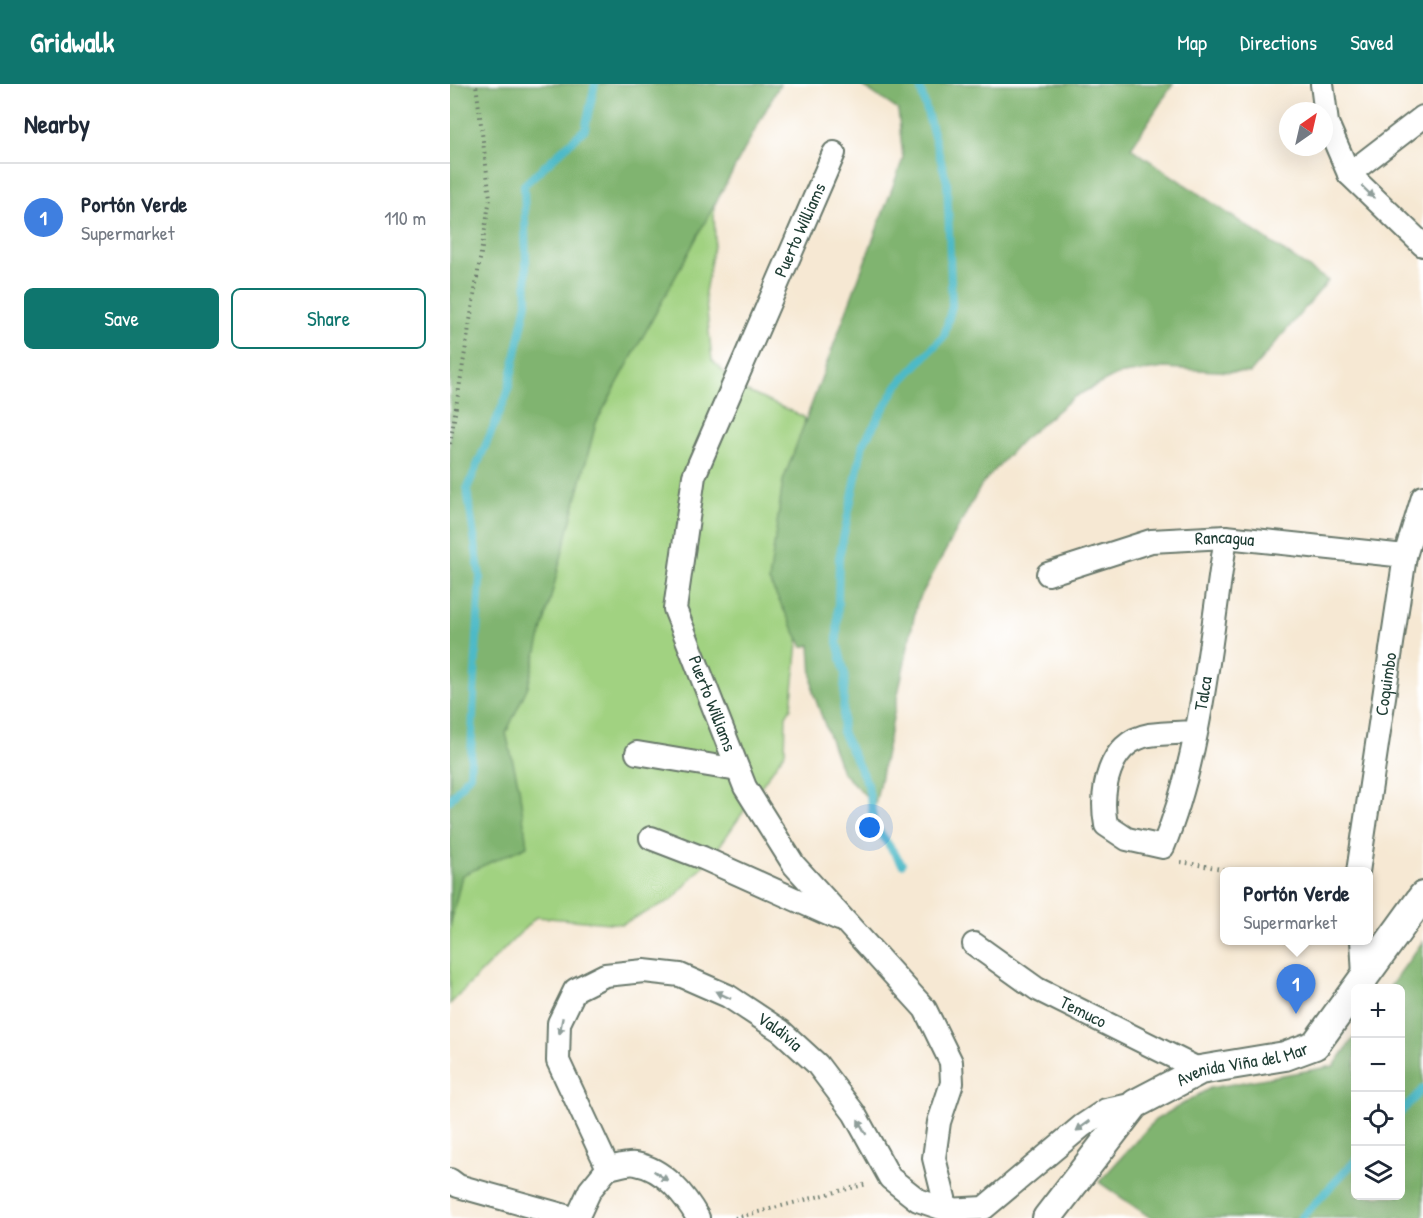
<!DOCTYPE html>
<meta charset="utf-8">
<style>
body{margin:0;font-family:"Patrick Hand",sans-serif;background:#f6f6f7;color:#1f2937}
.controls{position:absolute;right:18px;bottom:18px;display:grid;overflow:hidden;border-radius:9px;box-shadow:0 6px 24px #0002}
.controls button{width:54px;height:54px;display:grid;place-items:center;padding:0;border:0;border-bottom:2px solid #e0e1e3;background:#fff;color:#1f2937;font:30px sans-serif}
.compass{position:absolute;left:829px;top:18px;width:54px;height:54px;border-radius:50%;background:#fff;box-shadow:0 6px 24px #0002;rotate:34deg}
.you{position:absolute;left:420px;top:744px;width:21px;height:21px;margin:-15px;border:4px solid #fff;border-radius:50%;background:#1a73e8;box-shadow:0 0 0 9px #1a73e833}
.badge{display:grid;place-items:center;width:39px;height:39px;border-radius:50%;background:#0f766e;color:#fff;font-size:20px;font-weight:700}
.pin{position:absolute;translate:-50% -50px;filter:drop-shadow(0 2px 3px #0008)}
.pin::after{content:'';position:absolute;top:32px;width:21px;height:18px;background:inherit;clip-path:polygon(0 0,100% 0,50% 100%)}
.popup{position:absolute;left:770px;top:783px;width:153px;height:78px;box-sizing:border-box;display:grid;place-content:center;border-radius:9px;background:#fff;filter:drop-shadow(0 2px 4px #0005);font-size:20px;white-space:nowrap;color:#747a83}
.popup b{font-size:22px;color:#1f2937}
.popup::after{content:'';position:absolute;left:50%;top:100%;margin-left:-12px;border:12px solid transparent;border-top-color:#fff}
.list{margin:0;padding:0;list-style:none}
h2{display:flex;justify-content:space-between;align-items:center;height:78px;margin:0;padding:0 24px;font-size:26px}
h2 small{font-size:20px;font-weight:400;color:#747a83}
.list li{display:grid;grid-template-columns:39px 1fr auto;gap:18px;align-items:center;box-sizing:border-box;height:108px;padding:0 24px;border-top:2px solid #e0e1e3}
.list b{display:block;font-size:22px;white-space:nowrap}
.list p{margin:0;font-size:20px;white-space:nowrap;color:#747a83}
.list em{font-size:20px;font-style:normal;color:#747a83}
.actions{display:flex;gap:12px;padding:18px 24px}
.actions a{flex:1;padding:14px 0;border:2px solid #0f766e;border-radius:9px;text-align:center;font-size:21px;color:#0f766e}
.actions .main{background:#0f766e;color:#fff}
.icon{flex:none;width:33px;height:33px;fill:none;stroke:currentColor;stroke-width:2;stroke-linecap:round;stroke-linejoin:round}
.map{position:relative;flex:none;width:973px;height:1134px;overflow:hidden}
header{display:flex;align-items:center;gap:36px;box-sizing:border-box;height:84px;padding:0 30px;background:#0f766e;color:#fff}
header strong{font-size:28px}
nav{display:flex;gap:33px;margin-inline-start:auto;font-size:21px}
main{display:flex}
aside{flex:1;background:#fff}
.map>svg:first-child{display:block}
.green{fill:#a1d281;stroke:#60885a;stroke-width:1.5}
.forest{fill:#80b46f;stroke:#507852;stroke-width:1.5}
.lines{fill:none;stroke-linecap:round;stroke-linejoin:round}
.stream{stroke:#4dbac7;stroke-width:8}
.minor-casing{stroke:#6a796c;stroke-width:26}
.tertiary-casing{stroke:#6a796c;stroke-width:32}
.path{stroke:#6a796c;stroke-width:4;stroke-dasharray:1.5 4.5;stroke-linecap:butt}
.minor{stroke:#fff;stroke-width:22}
.tertiary{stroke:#fff;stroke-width:28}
.oneway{fill:#8f9e9a}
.labels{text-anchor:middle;stroke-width:4.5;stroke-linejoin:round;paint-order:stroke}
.street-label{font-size:18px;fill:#1f3d34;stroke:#fff}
</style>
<header>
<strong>Gridwalk</strong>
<nav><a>Map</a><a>Directions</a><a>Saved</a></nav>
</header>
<main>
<aside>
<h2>Nearby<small></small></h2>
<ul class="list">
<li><span class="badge" style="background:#3f7fe0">1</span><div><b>Portón Verde</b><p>Supermarket</p></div><em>110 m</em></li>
</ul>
<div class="actions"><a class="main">Save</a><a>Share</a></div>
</aside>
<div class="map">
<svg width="973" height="1134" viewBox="0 0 973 1134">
<rect width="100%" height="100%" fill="#fff"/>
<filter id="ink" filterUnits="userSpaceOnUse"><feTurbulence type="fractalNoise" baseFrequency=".0167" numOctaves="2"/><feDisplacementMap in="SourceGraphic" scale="12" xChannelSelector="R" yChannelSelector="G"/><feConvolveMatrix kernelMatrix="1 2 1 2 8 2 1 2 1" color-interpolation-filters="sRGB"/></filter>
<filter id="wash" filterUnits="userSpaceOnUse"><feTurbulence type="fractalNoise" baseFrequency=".008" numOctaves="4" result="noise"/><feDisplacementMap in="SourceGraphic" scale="24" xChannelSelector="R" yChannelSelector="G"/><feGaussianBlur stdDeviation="1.35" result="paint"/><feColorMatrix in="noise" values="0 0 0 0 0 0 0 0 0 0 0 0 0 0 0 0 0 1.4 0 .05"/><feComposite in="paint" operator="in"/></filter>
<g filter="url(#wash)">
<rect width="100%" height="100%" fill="#f6e8d3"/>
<polygon class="green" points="263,99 265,155 255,208 262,276 291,305 354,333 362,429 341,624 336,632 335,668 264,770 222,816 172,840 86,833 0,920 0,465"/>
<g class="forest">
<polygon points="0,0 330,0 146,339 78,602 56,649 69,703 77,762 12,791 0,843"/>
<polygon points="410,0 723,0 681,64 878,197 800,289 714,284 667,291 624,313 571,357 532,400 467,519 425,721 392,688 363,608 360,561 353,563 319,497 333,397 453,75 448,26"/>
<polygon points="973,857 973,1134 701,1134 649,1098 705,1036 760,1004 884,982 905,952 906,1112 950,1112 950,904 939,904"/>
</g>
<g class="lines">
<g class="stream">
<polyline points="0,716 20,690 30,493 17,405 57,311 77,219 74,101 135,45 145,0"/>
<polyline points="452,780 424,740 418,701 392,648 395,590 387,558 389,474 413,360 447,302 494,252 502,222 497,98 469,0"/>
<polyline points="950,1029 973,1005"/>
<polyline points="851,1134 906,1076"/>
</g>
</g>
</g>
<g filter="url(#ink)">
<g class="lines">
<defs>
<g id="minor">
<polyline points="872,0 877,39 899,90 973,161"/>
<path id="s1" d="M384,69l-140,323 -19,133 70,178 49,78 131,144 26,53 1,21 -13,39 -5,36 13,52"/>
<polyline points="899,90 973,33"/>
<path id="s2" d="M598,490l103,-33 75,-4 179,19"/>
<path id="s3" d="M745,648c-15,1 -31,1 -46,3 -41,7 -49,57 -43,90l21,14 36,8c39,-94 47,-209 63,-310"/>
<polyline points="187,669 288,686"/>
<polyline points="201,754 253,774 389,835"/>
<path id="s4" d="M908,788l47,-316 18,-59"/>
<polyline points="912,856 914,892"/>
<path id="s5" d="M524,860l63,45 163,81"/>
<path id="s6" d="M158,1084l-50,-107 1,-38 16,-33 30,-15 39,-4 36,4 48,21 53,35 36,33 37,49 36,65 28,22 29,10 37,-2 98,-82 24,-16 29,-6"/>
<path d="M158,1084c8,-1 20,-6 28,-4 28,5 49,31 62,54"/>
<polyline points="0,1096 8,1102 123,1134"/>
<polyline points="127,1134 140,1106 158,1084"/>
</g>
<g id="tertiary">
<path id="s7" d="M597,1134l88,-114 65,-34 85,-14 30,-11 108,-149"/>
</g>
</defs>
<use href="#minor" class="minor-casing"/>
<use href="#tertiary" class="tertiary-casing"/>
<g class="path">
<polyline points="0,360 40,114 26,0"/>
<polyline points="731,778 789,788"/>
<polyline points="285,1134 417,1100"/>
</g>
<use href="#minor" class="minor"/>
<use href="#tertiary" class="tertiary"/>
</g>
<defs><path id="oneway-solid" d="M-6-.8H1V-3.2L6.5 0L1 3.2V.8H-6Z" transform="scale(1.5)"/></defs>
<g class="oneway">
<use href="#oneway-solid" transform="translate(918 108) rotate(44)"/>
<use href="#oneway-solid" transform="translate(273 911) rotate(-154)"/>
<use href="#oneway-solid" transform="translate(111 942) rotate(101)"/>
<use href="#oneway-solid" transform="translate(633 1042) rotate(144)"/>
<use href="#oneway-solid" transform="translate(412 1043) rotate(-119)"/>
<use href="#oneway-solid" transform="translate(211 1092) rotate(35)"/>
</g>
</g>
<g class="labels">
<g class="street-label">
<text transform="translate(350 146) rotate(-66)" y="6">Puerto Williams</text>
<text dy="6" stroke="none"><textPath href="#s2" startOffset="182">Rancagua</textPath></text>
<text dy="6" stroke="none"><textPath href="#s4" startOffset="190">Coquimbo</textPath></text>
<text dy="6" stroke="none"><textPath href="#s3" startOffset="378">Talca</textPath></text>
<text dy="6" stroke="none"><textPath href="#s1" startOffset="588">Puerto Williams</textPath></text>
<text dy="6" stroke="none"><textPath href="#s5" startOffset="129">Temuco</textPath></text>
<text dy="6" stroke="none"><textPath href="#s6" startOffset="417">Valdivia</textPath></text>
<text dy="6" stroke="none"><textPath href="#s7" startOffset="260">Avenida Viña del Mar</textPath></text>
</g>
</g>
</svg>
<div class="controls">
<button>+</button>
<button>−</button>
<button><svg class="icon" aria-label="locate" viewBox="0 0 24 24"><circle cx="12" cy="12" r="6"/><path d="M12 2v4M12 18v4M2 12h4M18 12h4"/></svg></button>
<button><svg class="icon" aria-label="layers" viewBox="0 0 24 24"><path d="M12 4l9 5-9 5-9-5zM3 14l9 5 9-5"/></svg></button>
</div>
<svg class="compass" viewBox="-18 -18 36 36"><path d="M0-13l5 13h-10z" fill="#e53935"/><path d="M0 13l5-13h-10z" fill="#747a83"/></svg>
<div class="you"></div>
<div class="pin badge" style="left:846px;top:930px;background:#3f7fe0">1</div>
<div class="popup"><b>Portón Verde</b>Supermarket</div>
</div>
</main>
